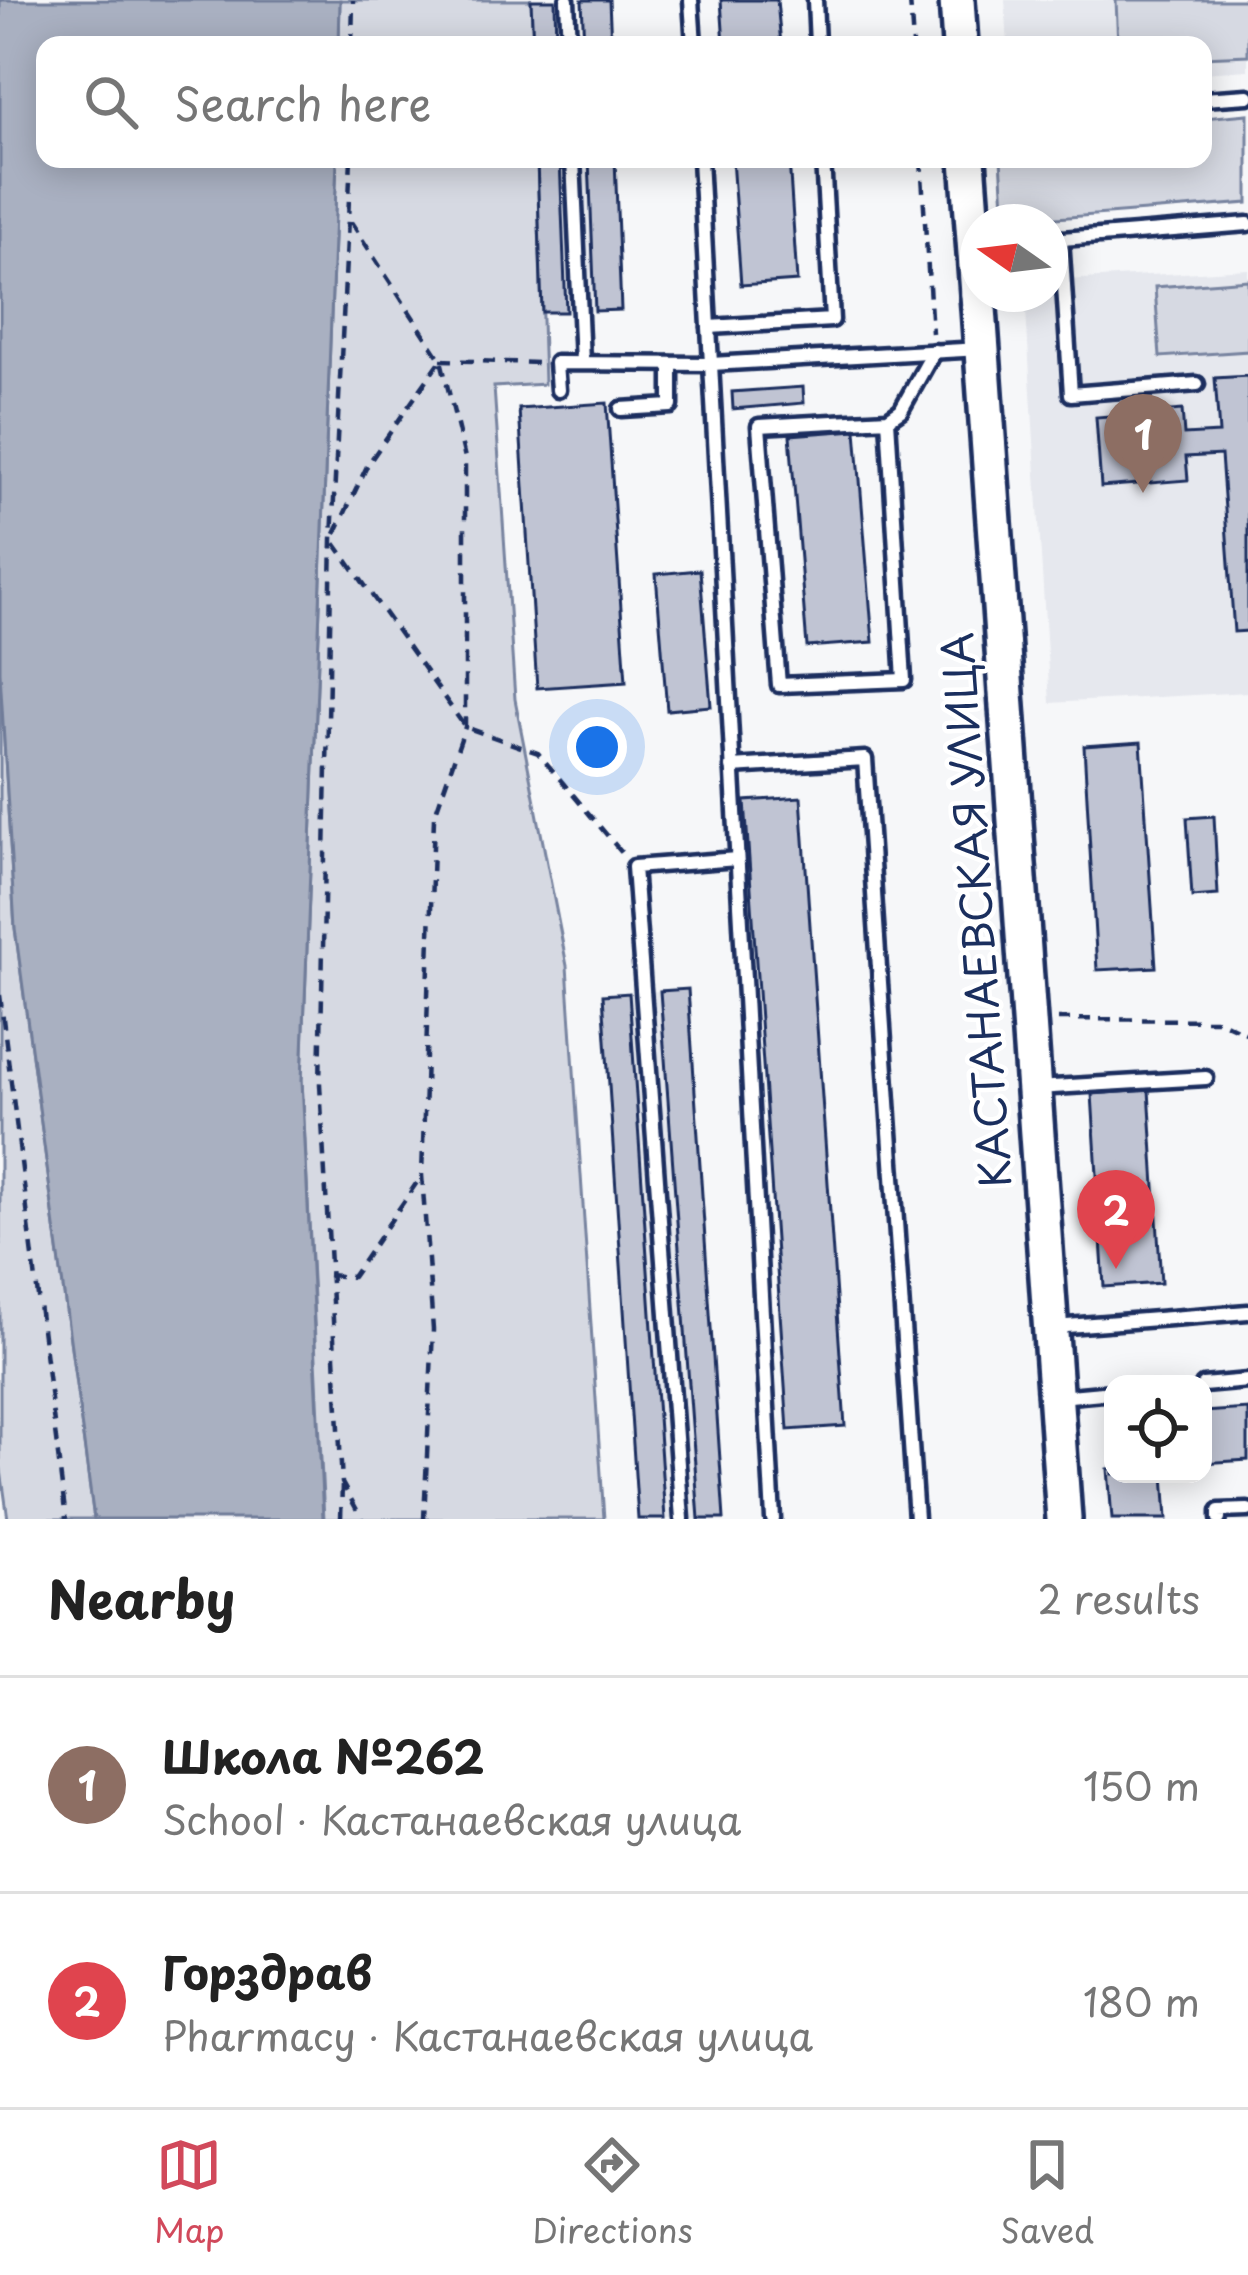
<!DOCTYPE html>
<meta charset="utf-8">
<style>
body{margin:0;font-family:"Playpen Sans",sans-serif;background:#f2f2f2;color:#222}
.controls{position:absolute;right:36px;bottom:36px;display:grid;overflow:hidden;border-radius:24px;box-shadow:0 6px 30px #0003}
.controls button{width:108px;height:108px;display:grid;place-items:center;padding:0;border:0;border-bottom:3px solid #e0e0e0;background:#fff;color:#222;font:60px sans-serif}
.compass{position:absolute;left:960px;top:204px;width:108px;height:108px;border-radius:50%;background:#fff;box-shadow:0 6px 30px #0003;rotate:284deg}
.you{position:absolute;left:597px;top:747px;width:42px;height:42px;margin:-30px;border:9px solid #fff;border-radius:50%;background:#1a73e8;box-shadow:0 0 0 18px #1a73e833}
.badge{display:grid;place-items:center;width:78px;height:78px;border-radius:50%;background:#d1495b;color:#fff;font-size:39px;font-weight:700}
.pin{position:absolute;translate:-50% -99px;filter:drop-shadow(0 3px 6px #0008)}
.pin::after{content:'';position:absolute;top:63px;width:42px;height:36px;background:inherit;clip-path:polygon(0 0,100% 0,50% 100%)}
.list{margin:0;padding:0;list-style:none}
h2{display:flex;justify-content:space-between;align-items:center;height:156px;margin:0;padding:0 48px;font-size:51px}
h2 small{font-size:39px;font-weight:400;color:#767676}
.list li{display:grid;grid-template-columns:78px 1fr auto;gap:36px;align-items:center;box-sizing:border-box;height:216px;padding:0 48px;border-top:3px solid #e0e0e0}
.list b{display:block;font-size:45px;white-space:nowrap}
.list p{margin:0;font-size:39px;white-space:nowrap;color:#767676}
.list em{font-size:39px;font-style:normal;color:#767676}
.icon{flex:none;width:66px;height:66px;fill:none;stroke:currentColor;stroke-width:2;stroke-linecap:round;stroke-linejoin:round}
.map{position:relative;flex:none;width:1248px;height:1519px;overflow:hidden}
.search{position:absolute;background:#fff;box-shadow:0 6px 30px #0003;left:36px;right:36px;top:36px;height:132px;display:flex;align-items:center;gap:30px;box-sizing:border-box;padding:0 42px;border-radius:24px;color:#767676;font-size:45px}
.sheet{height:588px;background:#fff}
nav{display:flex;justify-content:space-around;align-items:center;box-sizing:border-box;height:168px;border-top:3px solid #e0e0e0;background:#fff;font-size:33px;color:#767676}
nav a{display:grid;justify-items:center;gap:6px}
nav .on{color:#d1495b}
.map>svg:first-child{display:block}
.built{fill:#e6e8ee}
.green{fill:#d6d9e2;stroke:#7884a0;stroke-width:3}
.water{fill:#a9b0c1;stroke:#707c99;stroke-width:3}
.building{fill:#c0c4d3;stroke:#1b2f5e;stroke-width:3}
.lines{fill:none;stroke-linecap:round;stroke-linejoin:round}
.lane-casing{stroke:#1b2f5e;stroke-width:21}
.secondary-casing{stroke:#1b2f5e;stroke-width:42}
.path{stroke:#1b2f5e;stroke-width:4.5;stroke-dasharray:12 9;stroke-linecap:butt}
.lane{stroke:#fff;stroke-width:12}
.secondary{stroke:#fff;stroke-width:33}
.labels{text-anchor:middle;stroke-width:9;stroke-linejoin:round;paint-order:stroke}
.street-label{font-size:42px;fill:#1b2f5e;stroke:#fff}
</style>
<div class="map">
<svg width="1248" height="1519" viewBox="0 0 1248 1519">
<rect width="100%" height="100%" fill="#f6f7f9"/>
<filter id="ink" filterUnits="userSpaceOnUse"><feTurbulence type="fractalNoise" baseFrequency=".00833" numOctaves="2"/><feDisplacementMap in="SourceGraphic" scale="24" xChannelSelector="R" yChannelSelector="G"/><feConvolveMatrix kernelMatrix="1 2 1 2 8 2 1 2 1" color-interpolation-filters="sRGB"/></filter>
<g filter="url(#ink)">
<g class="built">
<polygon points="1005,0 1248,0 1248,70 1203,73 1203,45 1008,45"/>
<polygon points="537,159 615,159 621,310 542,312"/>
<polygon points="1248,269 1248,692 1050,703 1025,294 1050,294 1050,281"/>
<polygon points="688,989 724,1519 638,1519 603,995"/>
</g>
<g class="green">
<polygon points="340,0 531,0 533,45 339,45"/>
<polygon points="1116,0 1248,0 1248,55 1203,57 1203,45 1118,45"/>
<polygon points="1248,114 1248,203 1005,222 1001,159 1203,159 1203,118"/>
<polygon points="337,159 537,159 544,384 494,387 515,699 567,966 604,1519 324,1519 302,1080"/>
<polygon points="1248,280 1248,351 1160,357 1155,287"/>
<polygon points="0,672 15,928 94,1519 8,1519 0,1463"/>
</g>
<polygon class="water" points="0,0 340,0 339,45 45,45 45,159 337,159 302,1080 323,1519 94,1519 15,928 0,672"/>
<g class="building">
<polygon points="531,0 555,0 556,45 533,45"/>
<polygon points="582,0 609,0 611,45 584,45"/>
<polygon points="721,0 777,0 781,45 724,45"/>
<polygon points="537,159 560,159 566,312 542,312"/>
<polygon points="589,159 615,159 621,310 595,311"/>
<polygon points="732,159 789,159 797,281 741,285"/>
<polygon points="1248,376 1248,631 1234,632 1221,455 1186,457 1188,480 1101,487 1096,417 1182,410 1184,435 1219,433 1215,378"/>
<polygon points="803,387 804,403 733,409 732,392"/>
<polygon points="607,403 626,682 537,688 519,409"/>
<polygon points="856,430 873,642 807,647 790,435"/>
<polygon points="700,570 711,706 667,710 656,574"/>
<polygon points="1141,742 1156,967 1097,970 1084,746"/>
<polygon points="801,797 845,1426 788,1430 745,801"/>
<polygon points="1214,816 1218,895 1192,897 1187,818"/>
<polygon points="688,989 724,1519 699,1519 660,991"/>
<polygon points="629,993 665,1519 638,1519 603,995"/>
<polygon points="1149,1090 1161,1283 1104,1287 1092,1094"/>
<polygon points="1248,1409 1248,1460 1203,1463 1203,1412"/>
<polygon points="1113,1468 1113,1474 1164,1474 1167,1519 1112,1519 1108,1469"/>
</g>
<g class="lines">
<defs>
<g id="lane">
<polyline points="567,0 569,45"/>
<polyline points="691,0 694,45"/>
<polyline points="815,0 817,45"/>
<polyline points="1203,99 1248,96"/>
<polyline points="573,159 582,362"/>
<polyline points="700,159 773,1519"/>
<polyline points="1061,239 1071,394 1197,384"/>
<polyline points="1050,240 1248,224"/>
<polyline points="709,327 832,320 823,159"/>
<polyline points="558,390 556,363 711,364 981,349"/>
<polyline points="621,409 671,406 671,364"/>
<polyline points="888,419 759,426 779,685 904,680 888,419 901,410 934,351"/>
<polyline points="732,767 865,759 916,1519"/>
<polyline points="1036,1088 1206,1078"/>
<polyline points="1054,1327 1248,1312"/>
<polyline points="1203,1385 1248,1381"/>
<polyline points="1059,1397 1113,1392"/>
<polyline points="682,1519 634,867 737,859"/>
<polyline points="1219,1519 1219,1511 1248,1510"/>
</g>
<g id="secondary">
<polyline points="957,0 960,45"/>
<polyline points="968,159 978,294"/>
<polyline points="978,294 1064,1519"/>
</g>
</defs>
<use href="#lane" class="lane-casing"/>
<use href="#secondary" class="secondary-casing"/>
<g class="path">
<polyline points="910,0 913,45"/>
<polyline points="352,45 353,0"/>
<polyline points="351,159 332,539 320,1084 342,1483 362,1519"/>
<polyline points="921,159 932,333"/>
<polyline points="351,222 441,360 465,458 465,727 434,817 422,1175 433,1330 424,1519"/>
<polyline points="441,360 537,363"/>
<polyline points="335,534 368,464 441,360"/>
<polyline points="335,543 465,727 538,753 622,853"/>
<polyline points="0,995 66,1519"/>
<polyline points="1058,1019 1218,1020 1248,1034"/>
<polyline points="980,1021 999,1020"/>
<polyline points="328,1275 352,1277 420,1178"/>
<polyline points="341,1519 342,1483"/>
</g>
<use href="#lane" class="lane"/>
<use href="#secondary" class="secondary"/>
</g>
</g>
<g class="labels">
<g class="street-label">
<text transform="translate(977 910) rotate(-94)" y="15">КАСТАНАЕВСКАЯ УЛИЦА</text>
</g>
</g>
</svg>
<div class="controls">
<button><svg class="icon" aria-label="locate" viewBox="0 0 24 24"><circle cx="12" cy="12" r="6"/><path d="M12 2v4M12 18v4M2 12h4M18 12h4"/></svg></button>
</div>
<svg class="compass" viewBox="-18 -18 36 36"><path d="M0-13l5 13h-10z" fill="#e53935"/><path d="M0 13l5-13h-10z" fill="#767676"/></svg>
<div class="you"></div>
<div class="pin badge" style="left:1143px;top:493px;background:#8d6e63">1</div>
<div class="pin badge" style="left:1116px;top:1269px;background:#e0444e">2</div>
<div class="search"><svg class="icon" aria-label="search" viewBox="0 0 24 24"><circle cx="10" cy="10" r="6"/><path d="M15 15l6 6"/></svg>Search here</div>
</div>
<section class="sheet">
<h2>Nearby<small>2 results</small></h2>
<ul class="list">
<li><span class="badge" style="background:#8d6e63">1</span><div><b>Школа №262</b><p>School · Кастанаевская улица</p></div><em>150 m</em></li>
<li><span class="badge" style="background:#e0444e">2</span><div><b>Горздрав</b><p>Pharmacy · Кастанаевская улица</p></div><em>180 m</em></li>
</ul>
</section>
<nav>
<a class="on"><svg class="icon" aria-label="map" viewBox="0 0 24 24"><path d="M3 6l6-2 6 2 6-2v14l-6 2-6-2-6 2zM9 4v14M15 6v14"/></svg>Map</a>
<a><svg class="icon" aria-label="directions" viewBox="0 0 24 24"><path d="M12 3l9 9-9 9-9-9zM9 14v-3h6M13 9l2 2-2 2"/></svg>Directions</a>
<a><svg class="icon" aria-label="saved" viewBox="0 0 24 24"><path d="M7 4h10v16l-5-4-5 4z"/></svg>Saved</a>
</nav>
